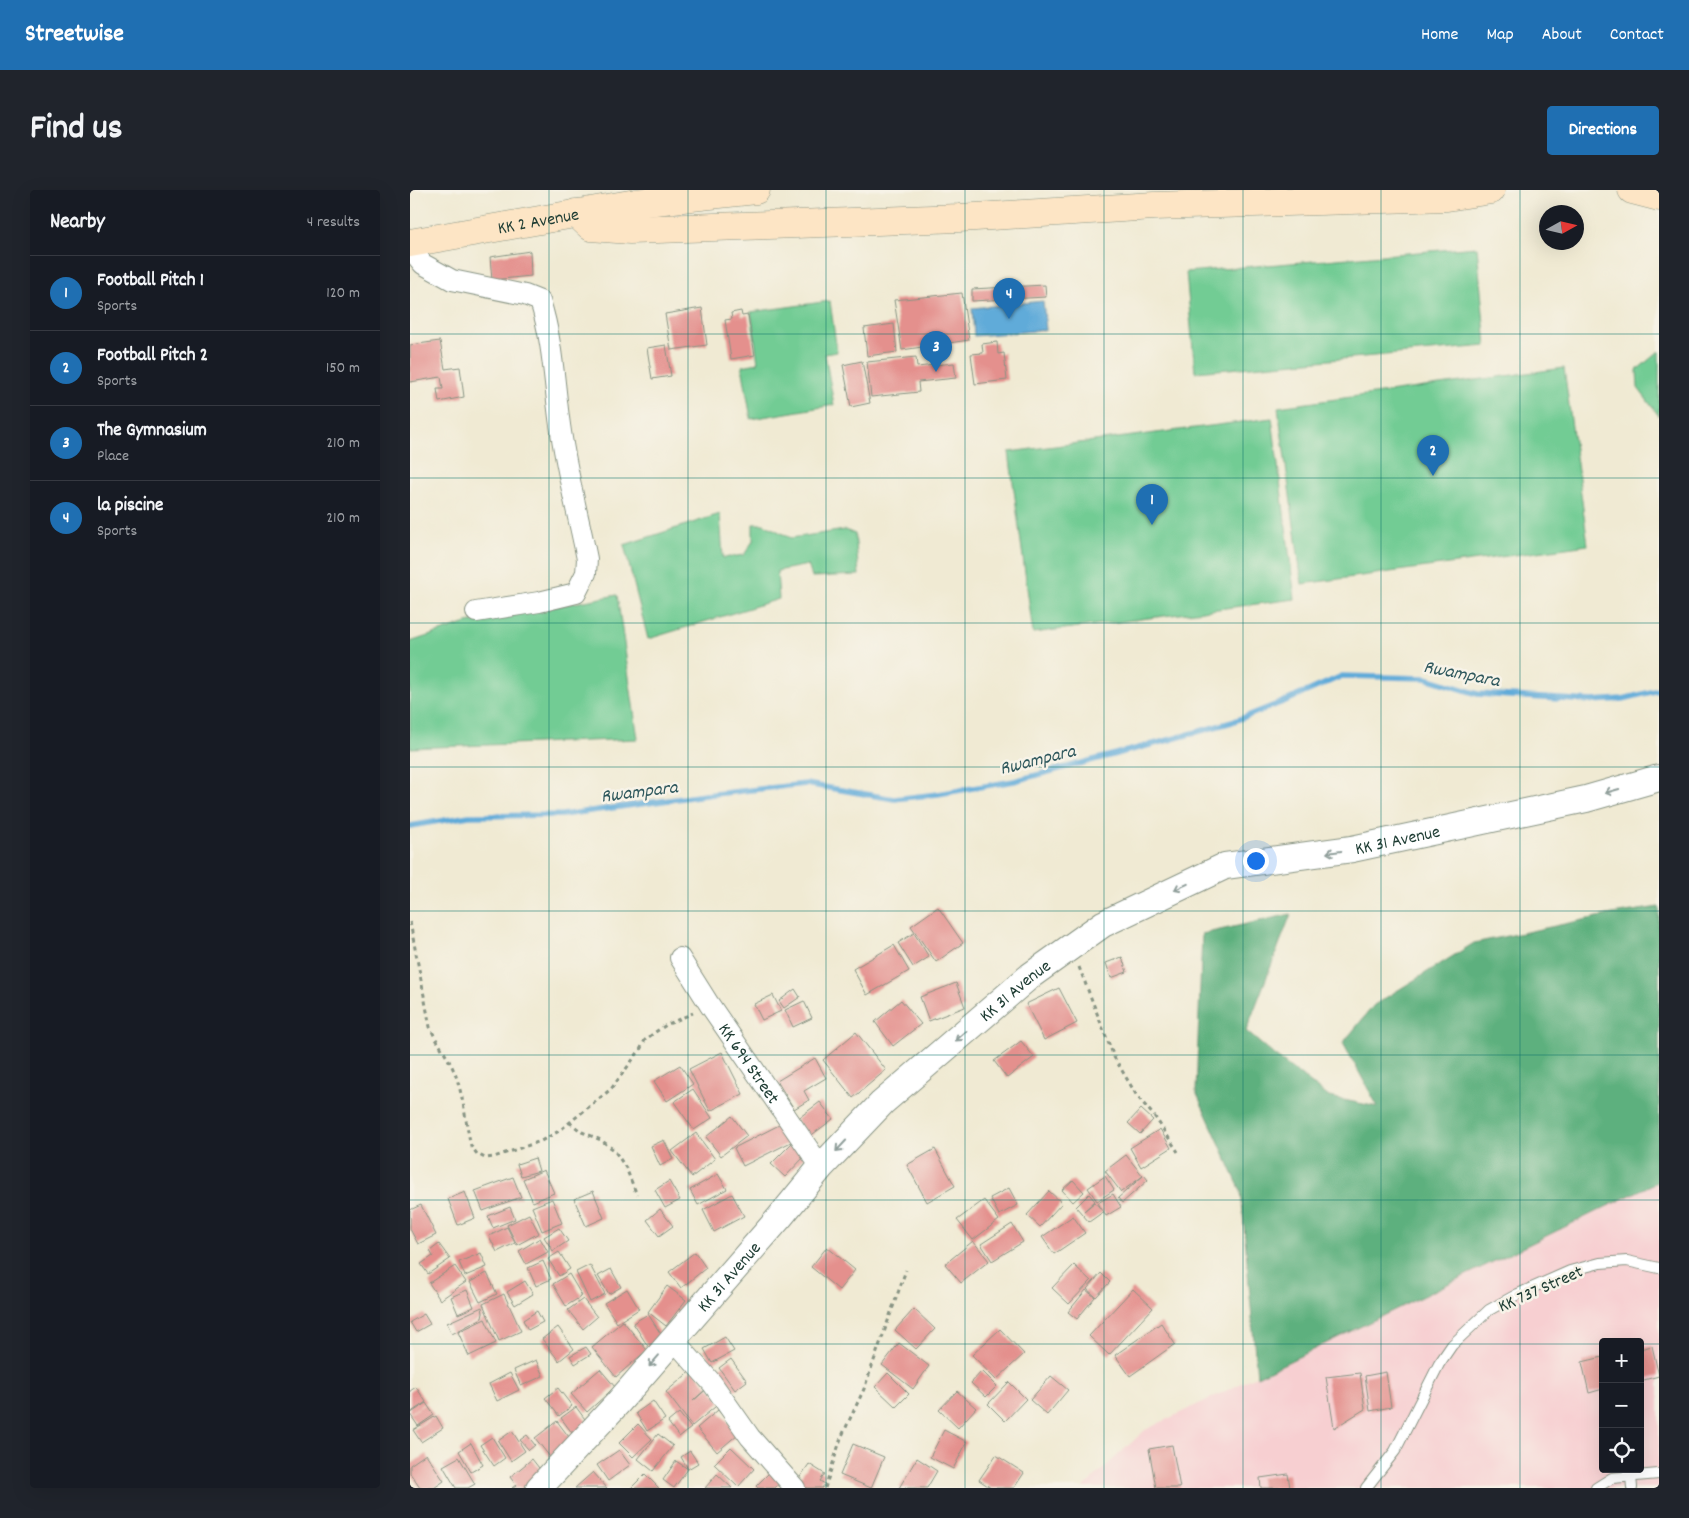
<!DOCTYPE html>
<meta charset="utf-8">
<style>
body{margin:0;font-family:Dekko,sans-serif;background:#20242c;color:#f1f3f6}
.controls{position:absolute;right:15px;bottom:15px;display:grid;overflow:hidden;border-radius:5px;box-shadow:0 5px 20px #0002}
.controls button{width:45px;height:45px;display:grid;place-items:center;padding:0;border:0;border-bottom:1px solid #363941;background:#171b24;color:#f1f3f6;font:25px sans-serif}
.compass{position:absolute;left:1129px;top:15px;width:45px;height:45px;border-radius:50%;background:#171b24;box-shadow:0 5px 20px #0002;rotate:82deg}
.you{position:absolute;left:845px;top:670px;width:18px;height:18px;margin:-12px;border:4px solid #fff;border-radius:50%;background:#1a73e8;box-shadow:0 0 0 8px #1a73e833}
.badge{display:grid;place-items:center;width:32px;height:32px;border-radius:50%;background:#1f6fb2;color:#fff;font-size:16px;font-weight:700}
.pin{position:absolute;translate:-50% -41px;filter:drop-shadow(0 1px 2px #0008)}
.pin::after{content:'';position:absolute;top:26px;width:18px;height:15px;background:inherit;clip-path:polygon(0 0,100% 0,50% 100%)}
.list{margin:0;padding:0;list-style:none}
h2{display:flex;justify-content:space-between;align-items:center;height:65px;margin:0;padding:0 20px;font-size:21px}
h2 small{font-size:16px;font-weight:400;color:#9ea1a6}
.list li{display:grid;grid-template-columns:32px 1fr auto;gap:15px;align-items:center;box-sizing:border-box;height:75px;padding:0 20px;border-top:1px solid #363941}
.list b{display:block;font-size:19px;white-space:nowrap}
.list p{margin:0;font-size:16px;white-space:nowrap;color:#9ea1a6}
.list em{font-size:16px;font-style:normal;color:#9ea1a6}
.icon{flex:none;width:28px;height:28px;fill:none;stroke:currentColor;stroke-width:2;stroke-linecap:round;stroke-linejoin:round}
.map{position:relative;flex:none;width:1249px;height:1298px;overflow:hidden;border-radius:5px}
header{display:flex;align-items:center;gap:30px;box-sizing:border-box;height:70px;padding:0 25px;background:#1f6fb2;color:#fff}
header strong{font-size:24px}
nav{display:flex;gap:28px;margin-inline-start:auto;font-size:18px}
.intro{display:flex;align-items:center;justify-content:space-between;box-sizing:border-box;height:120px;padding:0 30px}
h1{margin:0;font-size:35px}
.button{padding:12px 22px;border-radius:5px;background:#1f6fb2;color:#fff;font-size:18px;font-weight:700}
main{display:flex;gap:30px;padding:0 30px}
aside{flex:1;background:#171b24;border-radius:5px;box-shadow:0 5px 20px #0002}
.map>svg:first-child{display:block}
.built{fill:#f7cfd1;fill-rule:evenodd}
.green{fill:#72cc94;stroke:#488464}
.forest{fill:#5db07e;stroke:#3e7659}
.water{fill:#60abd9;stroke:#407486}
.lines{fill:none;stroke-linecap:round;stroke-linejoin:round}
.stream{stroke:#60abd9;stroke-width:5.5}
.building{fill:#e4908d}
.service-casing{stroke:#889484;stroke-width:12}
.minor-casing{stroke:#889484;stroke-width:22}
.tertiary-casing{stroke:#889484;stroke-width:28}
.secondary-casing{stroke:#889484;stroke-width:29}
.path{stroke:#889484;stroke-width:3;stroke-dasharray:4 4;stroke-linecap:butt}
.service{stroke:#fff;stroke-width:10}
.minor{stroke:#fff;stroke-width:20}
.tertiary{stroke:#fff;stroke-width:26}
.secondary{stroke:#fde5c5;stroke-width:28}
.oneway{stroke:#8f9e9a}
.grid{fill:none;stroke:#0f766e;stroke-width:1;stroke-opacity:0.55}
.labels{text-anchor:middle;stroke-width:5;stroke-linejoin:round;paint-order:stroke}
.street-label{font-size:18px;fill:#1f3d34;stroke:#f7f3e8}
.water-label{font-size:19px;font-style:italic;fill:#2f585d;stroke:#f7f3e8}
</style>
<header>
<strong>Streetwise</strong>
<nav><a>Home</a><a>Map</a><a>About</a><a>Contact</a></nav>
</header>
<div class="intro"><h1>Find us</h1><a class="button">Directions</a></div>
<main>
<aside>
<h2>Nearby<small>4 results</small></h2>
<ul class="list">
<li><span class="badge">1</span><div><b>Football Pitch 1</b><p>Sports</p></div><em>120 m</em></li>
<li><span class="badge">2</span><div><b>Football Pitch 2</b><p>Sports</p></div><em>150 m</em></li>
<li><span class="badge">3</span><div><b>The Gymnasium</b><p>Place</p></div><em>210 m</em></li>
<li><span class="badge">4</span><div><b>la piscine</b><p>Sports</p></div><em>210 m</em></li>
</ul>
</aside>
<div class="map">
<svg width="1249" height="1298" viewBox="0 0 1249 1298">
<rect width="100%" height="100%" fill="#f7f3e8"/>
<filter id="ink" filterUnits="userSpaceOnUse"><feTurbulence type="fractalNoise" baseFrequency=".02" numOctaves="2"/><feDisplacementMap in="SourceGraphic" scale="10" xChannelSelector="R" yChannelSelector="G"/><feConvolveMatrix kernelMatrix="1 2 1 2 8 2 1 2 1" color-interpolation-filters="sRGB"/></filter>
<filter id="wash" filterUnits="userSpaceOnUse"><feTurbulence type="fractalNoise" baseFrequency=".0096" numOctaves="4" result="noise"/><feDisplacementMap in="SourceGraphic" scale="20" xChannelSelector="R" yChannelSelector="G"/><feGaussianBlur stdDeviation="1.12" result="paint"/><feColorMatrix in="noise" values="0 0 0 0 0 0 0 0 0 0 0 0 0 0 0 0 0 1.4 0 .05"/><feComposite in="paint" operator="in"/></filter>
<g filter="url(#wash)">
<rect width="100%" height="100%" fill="#f0ead3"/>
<path class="built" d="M1249,991v307h-576l62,-58zM1193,1152h37v127h-37z"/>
<g class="green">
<polygon points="1067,57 1076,156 785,182 776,82"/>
<polygon points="420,111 427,162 415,164 424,215 341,229 332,176 348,173 341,122"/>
<polygon points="1249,161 1249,226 1228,198 1227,180"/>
<polygon points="1154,178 1178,355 892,394 868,217"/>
<polygon points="862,228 885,409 623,443 599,262"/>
<polygon points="310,324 313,368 334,365 343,351 343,334 354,334 381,348 435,340 445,344 449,385 402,387 398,375 367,381 369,409 238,449 214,355"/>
<polygon points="207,405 228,549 0,558 0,452 57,433"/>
</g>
<polygon class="forest" points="1249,717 1249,991 847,1187 831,1001 786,902 792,744 881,724 836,841 864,865 919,907 968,917 933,853 964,815 1064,753 1202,724"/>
<polygon class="water" points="633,111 636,140 564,146 562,118"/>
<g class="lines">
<polyline class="stream" points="0,636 59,626 152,625 295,605 396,594 484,609 528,604 604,591 759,550 822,532 878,510 932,486 1016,488 1068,504 1182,511 1213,509 1249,500"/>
</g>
<g id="blocks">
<g class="building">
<polygon points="120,61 121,86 82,90 80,67"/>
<polygon points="635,95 636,107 562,111 562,99"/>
<polygon points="552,103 559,150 492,160 484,110"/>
<polygon points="292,118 297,155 261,160 255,124"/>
<polygon points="331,121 332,126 338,125 345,165 321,169 315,130 322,129 321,123"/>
<polygon points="484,134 487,162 457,166 454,138"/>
<polygon points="30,151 35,179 50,177 54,207 29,212 27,199 33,199 31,187 0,192 0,155"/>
<polygon points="587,152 588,164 594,163 597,190 565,194 561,164 573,163 572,154"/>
<polygon points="256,155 261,186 242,189 237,158"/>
<polygon points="506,167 507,177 544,173 546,188 508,192 509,202 461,207 457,172"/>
<polygon points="452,171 460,213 441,217 433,175"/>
<polygon points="528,717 553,753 526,772 501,736"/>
<polygon points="504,743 519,767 503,777 488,753"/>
<polygon points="484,755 499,781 457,805 443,779"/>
<polygon points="712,767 717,782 701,788 696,773"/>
<polygon points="546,793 555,817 519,831 510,807"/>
<polygon points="649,798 667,833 634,850 616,814"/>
<polygon points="385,799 390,807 374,818 369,811"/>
<polygon points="363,805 371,821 352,830 344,814"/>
<polygon points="491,810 511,834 483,856 465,832"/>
<polygon points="394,811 402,828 383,837 375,820"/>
<polygon points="446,842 476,880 443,908 413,870"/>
<polygon points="611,851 624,867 597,888 584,871"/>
<polygon points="312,862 333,904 300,921 279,879"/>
<polygon points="405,868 416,888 394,901 399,910 384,919 367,891"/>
<polygon points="270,875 283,894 257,911 244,891"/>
<polygon points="283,899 302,928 284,940 264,912"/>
<polygon points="410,912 423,929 399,947 386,930"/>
<polygon points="731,919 743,930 730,944 718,933"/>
<polygon points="322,926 337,946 311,966 296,947"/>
<polygon points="373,933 383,951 333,976 324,958"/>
<polygon points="750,939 761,958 731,977 720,958"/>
<polygon points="286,943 305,969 282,987 262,961"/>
<polygon points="254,950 263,969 250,976 241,956"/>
<polygon points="382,953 395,966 375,987 361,974"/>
<polygon points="525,959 545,996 517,1012 497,975"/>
<polygon points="716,965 733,986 711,1002 695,981"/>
<polygon points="125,968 129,981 111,986 107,974"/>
<polygon points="134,980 144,1003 123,1012 113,989"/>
<polygon points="308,984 317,999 288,1015 280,1000"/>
<polygon points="734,985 738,990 712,1013 708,1008"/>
<polygon points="695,986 704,1000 687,1011 678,998"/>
<polygon points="103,987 111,1007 73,1021 65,1001"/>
<polygon points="663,990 674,1002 663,1012 652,1000"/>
<polygon points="259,991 270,1010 255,1018 245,1000"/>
<polygon points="599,998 608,1015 589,1025 580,1008"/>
<polygon points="183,1001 194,1028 176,1036 164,1009"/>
<polygon points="639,1001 652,1013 630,1037 617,1025"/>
<polygon points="55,1002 65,1028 48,1035 38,1009"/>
<polygon points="322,1004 334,1026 304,1042 293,1020"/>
<polygon points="679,1004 685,1011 674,1021 685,1012 693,1022 679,1032 666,1017"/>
<polygon points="703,1004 711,1017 696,1026 688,1013"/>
<polygon points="142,1009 152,1033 132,1041 122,1017"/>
<polygon points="574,1010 589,1030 563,1050 547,1030"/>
<polygon points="11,1015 26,1045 8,1054 0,1039 0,1020"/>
<polygon points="100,1017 105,1029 83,1038 78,1026"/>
<polygon points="250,1019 263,1036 249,1046 237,1030"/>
<polygon points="119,1024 129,1043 107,1055 97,1035"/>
<polygon points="663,1026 675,1043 644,1064 632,1047"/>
<polygon points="602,1034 613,1052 582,1071 571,1054"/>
<polygon points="97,1037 105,1053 87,1062 79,1046"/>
<polygon points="149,1038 158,1051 143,1061 134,1047"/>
<polygon points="130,1048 138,1062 116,1074 109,1061"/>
<polygon points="563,1051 579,1071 551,1093 535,1074"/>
<polygon points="29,1054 40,1069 18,1084 11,1074 23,1066 20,1061"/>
<polygon points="417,1057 445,1080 429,1100 401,1077"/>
<polygon points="149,1062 160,1079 149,1086 138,1069"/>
<polygon points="285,1062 296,1078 271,1098 259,1082"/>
<polygon points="71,1063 77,1077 55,1086 49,1072"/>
<polygon points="133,1071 141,1089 126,1096 118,1078"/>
<polygon points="180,1075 195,1104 180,1112 166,1082"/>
<polygon points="664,1075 681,1091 659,1114 642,1098"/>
<polygon points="45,1076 56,1092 30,1110 19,1093"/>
<polygon points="201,1079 211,1097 199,1104 188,1086"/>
<polygon points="77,1083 87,1104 70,1112 60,1092"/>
<polygon points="691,1083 700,1092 686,1107 677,1099"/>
<polygon points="159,1084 172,1106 156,1116 143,1094"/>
<polygon points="115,1091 123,1104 105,1115 97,1102"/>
<polygon points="257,1096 276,1110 256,1136 238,1122"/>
<polygon points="217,1099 229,1119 207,1133 194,1113"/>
<polygon points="723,1099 743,1118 699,1165 679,1146"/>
<polygon points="57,1100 64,1117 48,1124 41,1107"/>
<polygon points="676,1100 685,1107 667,1129 658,1122"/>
<polygon points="94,1104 111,1141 89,1151 73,1114"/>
<polygon points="173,1109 187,1127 173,1139 158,1120"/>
<polygon points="72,1117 73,1123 72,1128 42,1144 37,1133"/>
<polygon points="504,1119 525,1139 506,1159 485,1140"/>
<polygon points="127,1121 133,1132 118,1140 113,1130"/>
<polygon points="14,1124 20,1134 6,1142 0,1132"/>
<polygon points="238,1124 254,1149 239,1158 223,1133"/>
<polygon points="75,1129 86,1153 59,1166 48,1142"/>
<polygon points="213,1131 237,1160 206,1187 182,1157"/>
<polygon points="751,1133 765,1154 720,1186 705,1165"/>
<polygon points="148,1137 164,1159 149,1171 132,1149"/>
<polygon points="590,1139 614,1164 586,1190 562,1165"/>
<polygon points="315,1147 324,1161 302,1173 294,1159"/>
<polygon points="489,1153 519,1176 503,1199 472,1175"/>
<polygon points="1242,1156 1249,1186 1230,1191 1230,1159"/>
<polygon points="176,1157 181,1164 165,1174 160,1166"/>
<polygon points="1193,1167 1193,1199 1179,1203 1172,1172"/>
<polygon points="321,1169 337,1191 325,1200 309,1178"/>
<polygon points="126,1170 133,1186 111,1196 104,1180"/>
<polygon points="190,1179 205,1197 177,1222 161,1204"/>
<polygon points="283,1179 298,1197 283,1211 299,1197 311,1212 282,1236 256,1202"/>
<polygon points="572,1181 587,1196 576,1207 561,1193"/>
<polygon points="976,1182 981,1217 960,1221 955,1186"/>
<polygon points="100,1183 109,1200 87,1211 79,1194"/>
<polygon points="478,1183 499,1204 486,1217 465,1197"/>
<polygon points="950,1183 955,1219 924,1238 916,1187"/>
<polygon points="641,1186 658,1200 637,1225 620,1210"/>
<polygon points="599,1192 616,1209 595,1231 578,1214"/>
<polygon points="6,1197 16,1212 0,1223 0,1201"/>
<polygon points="148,1198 162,1216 149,1226 135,1208"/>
<polygon points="547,1201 566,1218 548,1238 529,1220"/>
<polygon points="243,1211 255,1229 237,1241 226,1223"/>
<polygon points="16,1213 24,1225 8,1236 0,1224"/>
<polygon points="166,1217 180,1236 165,1247 151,1228"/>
<polygon points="308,1220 328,1244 307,1262 287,1238"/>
<polygon points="269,1223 281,1238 269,1247 258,1232"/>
<polygon points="26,1226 33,1238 11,1252 3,1240"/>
<polygon points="147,1231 162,1251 140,1267 125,1248"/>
<polygon points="228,1234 242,1249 223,1267 209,1253"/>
<polygon points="534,1240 557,1252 543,1279 520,1267"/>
<polygon points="102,1241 115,1261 101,1271 88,1251"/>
<polygon points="248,1244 263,1256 243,1281 228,1269"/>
<polygon points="117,1245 125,1255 119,1260 110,1250"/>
<polygon points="82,1247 95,1268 84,1276 70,1255"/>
<polygon points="61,1253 73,1275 61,1282 49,1261"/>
<polygon points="443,1254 474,1267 461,1298 430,1285"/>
<polygon points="762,1255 770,1298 746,1298 739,1259"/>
<polygon points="321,1257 344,1279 328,1297 304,1274"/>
<polygon points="209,1260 220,1275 198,1291 187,1275"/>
<polygon points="280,1261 288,1273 278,1279 271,1267"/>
<polygon points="16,1264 34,1291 24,1298 10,1298 0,1283 0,1275"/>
<polygon points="586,1265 614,1283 604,1298 581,1298 569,1290"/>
<polygon points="49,1267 65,1294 58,1298 46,1298 33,1276"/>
<polygon points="507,1268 527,1281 517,1298 489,1298"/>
<polygon points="122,1269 136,1287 121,1298 102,1298 106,1295 100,1287"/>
<polygon points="266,1271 278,1279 264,1298 253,1290"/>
<polygon points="399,1274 415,1284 410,1291 415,1294 412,1298 394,1298 386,1293"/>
<polygon points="362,1280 372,1290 365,1298 348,1298 346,1296"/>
<polygon points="183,1282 197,1298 165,1298"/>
<polygon points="235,1284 249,1298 221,1298"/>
<polygon points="307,1284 322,1298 295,1298"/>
<polygon points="878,1284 880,1298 851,1298 850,1288"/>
</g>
</g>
</g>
<g filter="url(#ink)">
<use href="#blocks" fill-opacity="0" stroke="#889484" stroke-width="1"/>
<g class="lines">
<defs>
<g id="service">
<polyline points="1221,1286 1222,1298"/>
<polyline points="956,1298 985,1261 1029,1174 1042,1155 1079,1120 1108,1104 1160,1081 1190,1073 1217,1071 1249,1078"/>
<polyline points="1186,1298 1202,1288 1249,1284"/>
</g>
<g id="minor">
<path d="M0,58l13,16 29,16 73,15 15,6c13,40 14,82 20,124 6,45 18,89 27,134l-1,14 -10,20 -37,9 -63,10"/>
<path id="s1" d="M270,768l29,46 112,163"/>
<polyline points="263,1149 302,1193 340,1247 385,1298"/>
</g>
<g id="tertiary">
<path id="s2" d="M129,1298l78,-84 163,-187 41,-50 61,-64 148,-127 73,-52 122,-58 127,-17 234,-50 73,-21"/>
</g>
<g id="secondary">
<polyline points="1222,0 1249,7"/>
<polyline points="166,23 181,37 220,40 549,28 744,16 1037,7 1081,0"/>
<path id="s3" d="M0,53l226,-40 120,-13"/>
</g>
</defs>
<use href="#service" class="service-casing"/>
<use href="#minor" class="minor-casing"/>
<use href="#tertiary" class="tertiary-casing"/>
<use href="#secondary" class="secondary-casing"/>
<g class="path">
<path d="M0,732l20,105c8,18 21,33 27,52 7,22 9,45 14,67l6,8 8,4 9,-1 47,-16 18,-10 52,-42 29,-39 5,-10 9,-7 12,-8 27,-12"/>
<polyline points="669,777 704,867 727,906 745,927 768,962"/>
<polyline points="159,932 172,942 191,950 204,960 216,978 227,1005"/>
<polyline points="415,1298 431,1248 454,1199 496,1080"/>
</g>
<use href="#service" class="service"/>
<use href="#minor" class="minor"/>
<use href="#tertiary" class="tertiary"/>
<use href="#secondary" class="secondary"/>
</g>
<defs><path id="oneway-shaft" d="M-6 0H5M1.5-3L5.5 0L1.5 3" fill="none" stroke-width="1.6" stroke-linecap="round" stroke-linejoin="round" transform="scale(1.25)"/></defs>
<g class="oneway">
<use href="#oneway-shaft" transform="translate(1202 601) rotate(164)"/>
<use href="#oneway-shaft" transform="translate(924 662) rotate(172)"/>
<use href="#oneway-shaft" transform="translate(771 697) rotate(155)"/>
<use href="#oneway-shaft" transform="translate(551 846) rotate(139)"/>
<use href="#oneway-shaft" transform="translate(431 956) rotate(133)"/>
<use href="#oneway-shaft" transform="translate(244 1171) rotate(131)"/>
</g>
</g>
<path class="grid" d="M139,0v1298M278,0v1298M416,0v1298M555,0v1298M694,0v1298M833,0v1298M971,0v1298M1110,0v1298M0,144h1249M0,288h1249M0,433h1249M0,577h1249M0,721h1249M0,865h1249M0,1010h1249M0,1154h1193M1230,1154h19"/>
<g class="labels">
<g class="street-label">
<text dy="6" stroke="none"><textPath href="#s3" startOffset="130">KK 2 Avenue</textPath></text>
<text dy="6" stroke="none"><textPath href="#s2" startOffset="1110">KK 31 Avenue</textPath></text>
<text dy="6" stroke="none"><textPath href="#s2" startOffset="690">KK 31 Avenue</textPath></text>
<text dy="6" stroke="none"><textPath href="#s1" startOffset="126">KK 694 Street</textPath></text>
<text dy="6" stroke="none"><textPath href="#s2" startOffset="284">KK 31 Avenue</textPath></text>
<text transform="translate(1130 1098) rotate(-24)" y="6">KK 737 Street</text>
</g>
<g class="water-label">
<text transform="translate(1052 482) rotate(11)" y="7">Rwampara</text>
<text transform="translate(627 568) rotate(-14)" y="7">Rwampara</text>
<text transform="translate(229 600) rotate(-7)" y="7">Rwampara</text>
</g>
</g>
</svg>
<div class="controls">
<button>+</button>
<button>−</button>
<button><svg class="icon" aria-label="locate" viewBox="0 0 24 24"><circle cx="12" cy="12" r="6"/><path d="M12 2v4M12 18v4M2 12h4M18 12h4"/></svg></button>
</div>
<svg class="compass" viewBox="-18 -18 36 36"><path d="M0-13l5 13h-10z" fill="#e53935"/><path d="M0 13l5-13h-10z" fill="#9ea1a6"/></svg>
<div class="you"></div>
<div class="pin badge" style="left:742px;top:335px">1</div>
<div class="pin badge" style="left:1023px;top:286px">2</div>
<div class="pin badge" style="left:526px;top:182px">3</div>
<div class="pin badge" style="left:599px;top:129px">4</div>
</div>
</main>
